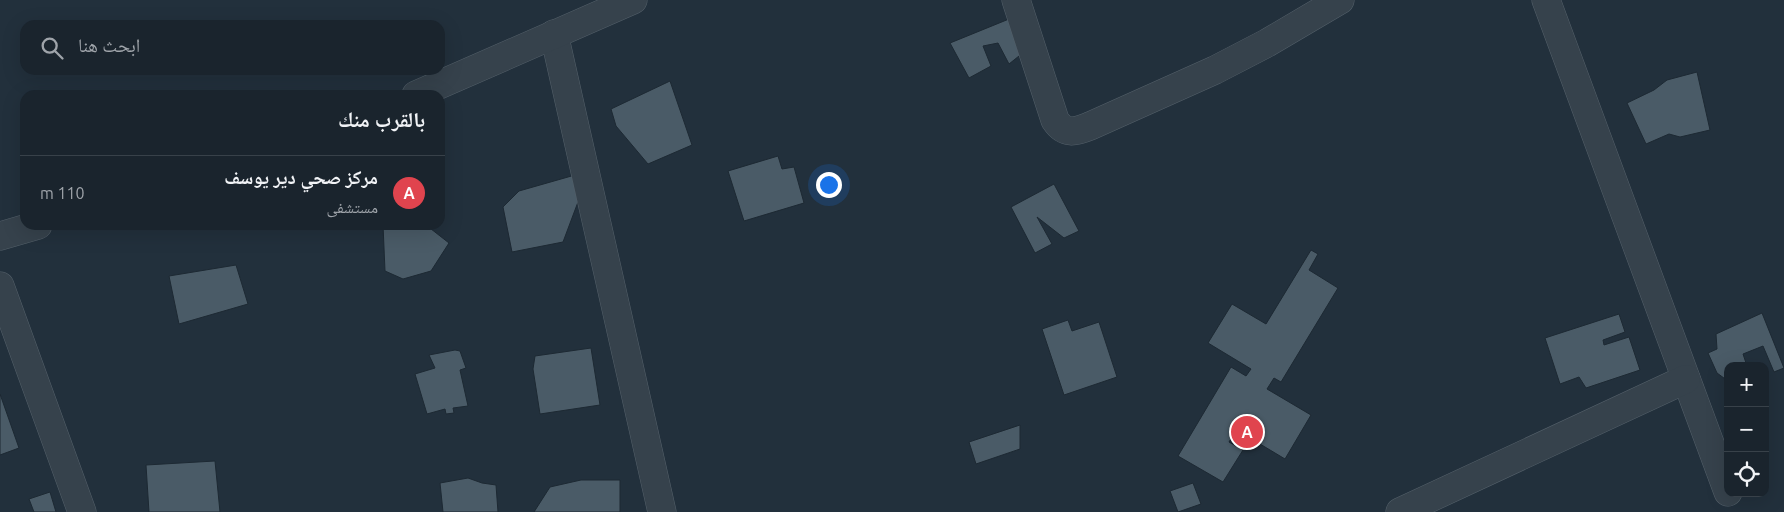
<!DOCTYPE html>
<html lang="ar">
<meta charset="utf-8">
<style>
body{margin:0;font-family:Ubuntu,"Noto Naskh Arabic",sans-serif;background:#232c35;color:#f1f3f6;direction:rtl}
.controls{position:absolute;right:15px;bottom:15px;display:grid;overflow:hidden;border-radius:10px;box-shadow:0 5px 20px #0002}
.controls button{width:45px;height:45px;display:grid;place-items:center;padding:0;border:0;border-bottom:1px solid #384149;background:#1a242d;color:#f1f3f6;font:25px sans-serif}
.you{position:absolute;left:828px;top:184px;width:18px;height:18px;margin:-12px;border:4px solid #fff;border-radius:50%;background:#1a73e8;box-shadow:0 0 0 8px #1a73e833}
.badge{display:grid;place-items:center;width:32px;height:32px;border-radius:50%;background:#1a73e8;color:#fff;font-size:16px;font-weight:700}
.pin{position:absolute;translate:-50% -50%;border:2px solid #fff;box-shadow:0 1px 5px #0006}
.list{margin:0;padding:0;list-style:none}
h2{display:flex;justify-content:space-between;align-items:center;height:65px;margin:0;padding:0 20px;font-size:21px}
h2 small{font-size:16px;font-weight:400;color:#9fa4aa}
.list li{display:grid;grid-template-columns:32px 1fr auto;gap:15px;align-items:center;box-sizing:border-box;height:75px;padding:0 20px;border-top:1px solid #384149}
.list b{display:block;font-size:19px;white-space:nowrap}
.list p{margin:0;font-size:16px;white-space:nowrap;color:#9fa4aa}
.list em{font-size:16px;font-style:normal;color:#9fa4aa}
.icon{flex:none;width:28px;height:28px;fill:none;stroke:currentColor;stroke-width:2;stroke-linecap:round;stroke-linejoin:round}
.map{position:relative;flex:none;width:1784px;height:512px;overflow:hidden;direction:ltr}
.search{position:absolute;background:#1a242d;box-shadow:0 5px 20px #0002;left:20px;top:20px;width:425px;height:55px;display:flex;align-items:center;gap:12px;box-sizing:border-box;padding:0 18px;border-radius:15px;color:#9fa4aa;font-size:19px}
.panel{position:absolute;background:#1a242d;box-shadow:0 5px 20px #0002;left:20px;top:90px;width:425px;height:140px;border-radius:15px;direction:rtl}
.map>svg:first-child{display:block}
.building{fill:#4a5b67;stroke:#1d2933}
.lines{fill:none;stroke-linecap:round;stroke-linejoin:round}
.minor-casing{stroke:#54606a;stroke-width:29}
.minor{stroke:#36424c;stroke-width:28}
</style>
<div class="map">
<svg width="1784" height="512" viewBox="0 0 1784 512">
<rect width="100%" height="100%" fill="#22303c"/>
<g class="building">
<polygon points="1009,19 1024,52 1009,64 998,43 983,46 991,66 969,78 950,43"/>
<polygon points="1697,72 1710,130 1680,137 1669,134 1646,144 1627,103 1654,90 1667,80"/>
<polygon points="670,81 692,145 648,164 616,126 611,109"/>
<polygon points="778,156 782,169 794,167 804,203 744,221 728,171"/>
<polygon points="575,175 581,194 563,242 512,252 503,207 519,191"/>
<polygon points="1054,184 1079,231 1064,238 1037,217 1052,244 1035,253 1011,207"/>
<polygon points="383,225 426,225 449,243 431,271 403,279 385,271"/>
<polygon points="1311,250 1318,254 1309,270 1338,288 1281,382 1274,378 1267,389 1311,415 1285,459 1250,438 1251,433 1239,426 1229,442 1243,450 1223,482 1178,456 1231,367 1246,376 1251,369 1208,343 1232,304 1266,324"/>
<polygon points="236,265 248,304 179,324 169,276"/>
<polygon points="1762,313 1784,368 1774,372 1763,346 1743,354 1747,366 1728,366 1728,381 1717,373 1708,353 1717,349 1716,334"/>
<polygon points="1619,314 1625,332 1603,340 1604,345 1629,337 1640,370 1586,388 1579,377 1560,384 1545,338"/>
<polygon points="1068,320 1072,331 1099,322 1117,377 1064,395 1042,329"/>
<polygon points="591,348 600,405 540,414 533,369 535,356"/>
<polygon points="455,350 460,351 466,368 460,370 468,406 453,408 454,413 446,414 445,409 427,414 415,374 435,368 429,355"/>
<polygon points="0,394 19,448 0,455"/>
<polygon points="1020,425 1020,449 976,464 969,442"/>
<polygon points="215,461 220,512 149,512 146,465"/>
<polygon points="468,478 482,483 496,485 498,512 443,512 440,483"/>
<polygon points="581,480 620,480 620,512 534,512 550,487"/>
<polygon points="1193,483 1201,504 1178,512 1170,491"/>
<polygon points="50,492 56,512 34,512 29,499"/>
</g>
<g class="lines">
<defs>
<g id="minor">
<path d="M1016,0l39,120c10,15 20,12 35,6l125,-56 52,-27 73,-43"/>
<polyline points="1546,0 1728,492"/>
<polyline points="554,34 662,512"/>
<polyline points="416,95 633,0"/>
<polyline points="0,236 38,225"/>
<polyline points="0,286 82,512"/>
<polyline points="1400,512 1686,379"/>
</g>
</defs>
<use href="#minor" class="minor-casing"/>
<use href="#minor" class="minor"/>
</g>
</svg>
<div class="controls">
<button>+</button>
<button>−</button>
<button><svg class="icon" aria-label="locate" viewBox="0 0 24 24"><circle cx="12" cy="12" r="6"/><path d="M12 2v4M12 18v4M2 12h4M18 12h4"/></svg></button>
</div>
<div class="you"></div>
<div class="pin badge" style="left:1247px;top:432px;background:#e0444e">A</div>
<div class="search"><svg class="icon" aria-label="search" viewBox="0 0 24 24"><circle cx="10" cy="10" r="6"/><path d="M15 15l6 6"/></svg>ابحث هنا</div>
<section class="panel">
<h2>بالقرب منك<small></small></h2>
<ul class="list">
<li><span class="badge" style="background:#e0444e">A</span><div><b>مركز صحي دير يوسف</b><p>مستشفى</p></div><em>110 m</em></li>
</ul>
</section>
</div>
